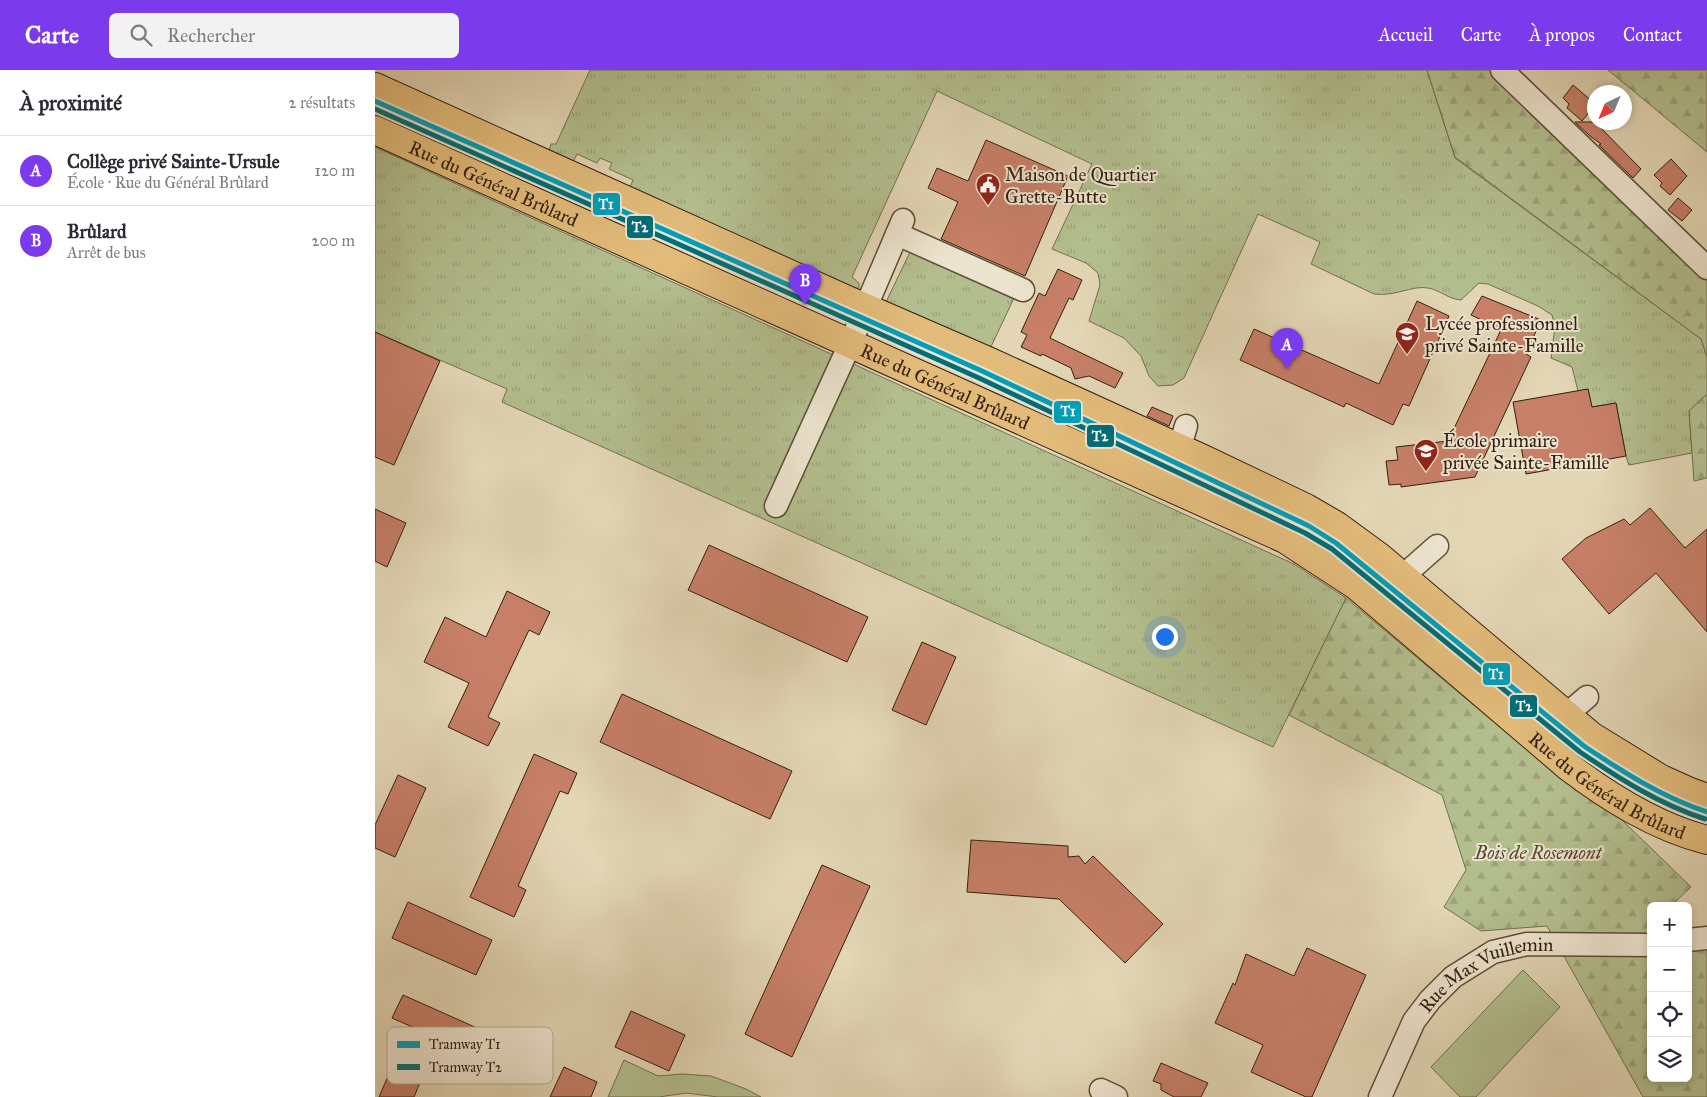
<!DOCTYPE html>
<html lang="fr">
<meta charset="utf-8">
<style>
body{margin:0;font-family:"IM FELL Great Primer",serif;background:#f2f2f3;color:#2b2b33}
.controls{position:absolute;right:15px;bottom:15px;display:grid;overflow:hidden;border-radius:8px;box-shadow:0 2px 8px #0003}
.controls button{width:45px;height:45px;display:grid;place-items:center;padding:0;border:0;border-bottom:1px solid #e1e1e2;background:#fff;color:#2b2b33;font:25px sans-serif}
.compass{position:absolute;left:1212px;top:15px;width:45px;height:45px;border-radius:50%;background:#fff;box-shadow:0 2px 8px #0003;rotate:224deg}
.you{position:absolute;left:789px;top:566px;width:18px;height:18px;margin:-12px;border:4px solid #fff;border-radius:50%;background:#1a73e8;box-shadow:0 0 0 8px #1a73e833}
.badge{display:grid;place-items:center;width:32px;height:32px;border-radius:50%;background:#7c3aed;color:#fff;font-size:16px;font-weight:700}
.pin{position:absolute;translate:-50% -41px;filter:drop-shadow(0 1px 2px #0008)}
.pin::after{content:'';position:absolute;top:26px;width:18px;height:15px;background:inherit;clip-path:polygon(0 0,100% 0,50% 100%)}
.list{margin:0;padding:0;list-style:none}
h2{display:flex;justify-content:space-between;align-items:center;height:65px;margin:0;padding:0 20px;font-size:21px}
h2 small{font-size:16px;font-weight:400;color:#7c7c81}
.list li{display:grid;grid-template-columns:32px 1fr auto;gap:15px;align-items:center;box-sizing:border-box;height:70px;padding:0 20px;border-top:1px solid #e1e1e2}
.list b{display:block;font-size:19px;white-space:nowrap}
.list p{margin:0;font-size:16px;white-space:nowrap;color:#7c7c81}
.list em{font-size:16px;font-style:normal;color:#7c7c81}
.icon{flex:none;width:28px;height:28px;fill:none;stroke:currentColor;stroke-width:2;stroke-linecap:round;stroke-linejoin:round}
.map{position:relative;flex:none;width:1332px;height:1027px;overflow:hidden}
header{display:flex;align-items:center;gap:30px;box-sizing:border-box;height:70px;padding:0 25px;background:#7c3aed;color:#fff}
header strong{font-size:24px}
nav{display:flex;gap:28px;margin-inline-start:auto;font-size:18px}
.search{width:350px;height:45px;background:#f2f2f3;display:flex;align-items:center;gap:12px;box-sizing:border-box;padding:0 18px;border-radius:8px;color:#7c7c81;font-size:19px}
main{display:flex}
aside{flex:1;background:#fff}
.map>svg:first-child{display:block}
.grass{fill:url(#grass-tufts);stroke:#726f4e}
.forest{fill:url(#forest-firs);stroke:#726f4e}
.garden{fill:#b3be8e;stroke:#726f4e}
.building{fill:#c77f68;stroke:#32200e}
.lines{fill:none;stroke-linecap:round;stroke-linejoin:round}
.minor-casing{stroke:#5e4e38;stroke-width:25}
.major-casing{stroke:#32200e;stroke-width:30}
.minor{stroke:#ede4cf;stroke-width:22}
.major{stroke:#e2bb7a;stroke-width:28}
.tram-1-casing{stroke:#ede4cf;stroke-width:9}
.tram-2-casing{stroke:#ede4cf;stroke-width:9}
.tram-1{stroke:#029eb9;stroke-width:5}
.tram-2{stroke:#006d78;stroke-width:5}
.labels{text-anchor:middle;stroke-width:4;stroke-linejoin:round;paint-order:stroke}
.poi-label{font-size:19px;fill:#32200e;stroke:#ede4cf;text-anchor:start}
.street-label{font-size:19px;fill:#32200e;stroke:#ede4cf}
.park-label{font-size:19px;font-style:italic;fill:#52482e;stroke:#ede4cf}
.key{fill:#ede4cf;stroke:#b5a995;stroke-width:1}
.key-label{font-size:14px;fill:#32200e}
.line-badge{stroke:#ede4cf;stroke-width:2}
.badge-label{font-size:14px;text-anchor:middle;font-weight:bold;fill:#fff}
</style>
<header>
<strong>Carte</strong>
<div class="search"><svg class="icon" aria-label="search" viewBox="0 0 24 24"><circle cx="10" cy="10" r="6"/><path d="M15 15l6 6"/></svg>Rechercher</div>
<nav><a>Accueil</a><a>Carte</a><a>À propos</a><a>Contact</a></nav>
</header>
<main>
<aside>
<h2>À proximité<small>2 résultats</small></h2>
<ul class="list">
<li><span class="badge">A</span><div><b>Collège privé Sainte-Ursule</b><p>École · Rue du Général Brûlard</p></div><em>120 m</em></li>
<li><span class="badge">B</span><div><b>Brûlard</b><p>Arrêt de bus</p></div><em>200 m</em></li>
</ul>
</aside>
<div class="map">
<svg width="1332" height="1027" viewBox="0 0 1332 1027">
<defs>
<pattern id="grass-tufts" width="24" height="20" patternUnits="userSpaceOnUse" patternTransform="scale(1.25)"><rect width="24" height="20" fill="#b3be8e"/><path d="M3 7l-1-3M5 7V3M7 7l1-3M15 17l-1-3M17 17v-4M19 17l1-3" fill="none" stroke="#9aa379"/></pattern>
<pattern id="forest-firs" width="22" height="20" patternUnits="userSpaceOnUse" patternTransform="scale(1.25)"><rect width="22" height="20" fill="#b3be8e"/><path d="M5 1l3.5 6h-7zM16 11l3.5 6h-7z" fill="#9aa379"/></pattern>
</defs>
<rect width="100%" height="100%" fill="#e3d6b5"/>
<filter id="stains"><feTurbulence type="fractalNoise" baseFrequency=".004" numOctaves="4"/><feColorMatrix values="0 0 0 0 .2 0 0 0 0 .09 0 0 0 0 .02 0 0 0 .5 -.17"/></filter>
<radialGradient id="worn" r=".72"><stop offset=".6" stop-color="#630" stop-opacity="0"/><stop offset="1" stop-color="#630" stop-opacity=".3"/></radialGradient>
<g class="grass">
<path d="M215,0h837l28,88 246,181 6,18v37l-18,17 3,42 -63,12 -3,-9 -10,-53 -24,4 -4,-18 -10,2 -6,-24 -21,-9 4,-31 -3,-12 -14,-9 -50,-22 -9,-1 -18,17c-13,-1 -21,-10 -33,-12 -15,-3 -34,9 -54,6l-63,-30 9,-22 -62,-28 -74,164 -11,7 -15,1 -9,-10 -8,-20 -17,-18 -35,-17 11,-36 -2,-12 -12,-10 -34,-14 40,-85 -155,-73 -85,186 7,6v5l-5,1 -224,-102 3,-7 -24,-11 3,-6 -12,-5 -3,5 -20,-9 -4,8 -24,-11 2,-7h5z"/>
<polygon points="0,77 919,494 971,528 898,677 127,332 132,319 0,262"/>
<polygon points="536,180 639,228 614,281 511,232"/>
</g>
<g class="forest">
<polygon points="1052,0 1116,0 1128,9 1332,204 1332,287 1326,269 1080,87"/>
<polygon points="1233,0 1332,0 1332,82"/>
<polygon points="1332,324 1332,408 1319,411 1314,341"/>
<polygon points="971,528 1193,714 1246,749 1316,817 1300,832 1302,836 1276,836 1276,1008 1313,1008 1313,853 1332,882 1332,1027 1268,1027 1172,856 1106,861 1069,837 1091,800 1067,725 914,645"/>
</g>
<g class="garden">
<polygon points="1148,900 1185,937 1101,1027 1085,1027 1056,997"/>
<polygon points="249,990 283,1006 307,1004 336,1006 371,1019 386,1027 343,1027 311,1023 284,1027 233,1027"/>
</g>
<g class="building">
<polygon points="1198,15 1218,32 1214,37 1217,39 1207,51 1192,38 1194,34 1188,28"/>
<polygon points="1200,52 1220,52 1266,99 1258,108 1224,75 1226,74 1215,66"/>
<polygon points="611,70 693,106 650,206 566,169 583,132 553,118 562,98 593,111"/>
<polygon points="1296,89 1312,106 1295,125 1285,116 1287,113 1279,105"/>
<polygon points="1303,128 1317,140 1307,151 1293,140"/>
<polygon points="683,199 707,210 698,230 694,228 675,268 748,303 740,318 714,306 700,309 696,298 667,284 666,286 646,277 652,265 646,262 664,223 670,226"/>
<polygon points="1107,226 1166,250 1151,284 1156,287 1100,407 1026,417 1026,414 1014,415 1011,391 1023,390 1021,377 1073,371 1125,262 1113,257 1115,254 1096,245"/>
<polygon points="1042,231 1074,246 1034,336 1028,334 1018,355 971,333 969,337 865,290 879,259 1004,314"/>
<polygon points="0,262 65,291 19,395 0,387"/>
<polygon points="1213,319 1217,337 1241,333 1251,386 1151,404 1138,332"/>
<polygon points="777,337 798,346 794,356 772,346"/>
<polygon points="1275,438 1310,478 1332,459 1332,562 1281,503 1234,544 1187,489 1211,468 1249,449 1255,455"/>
<polygon points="0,439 31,453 12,497 0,491"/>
<polygon points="334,475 493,547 472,592 313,520"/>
<polygon points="132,521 175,542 164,565 154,560 113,647 125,653 113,676 73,657 94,613 49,592 70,547 111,567"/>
<polygon points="547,572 581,587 551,655 517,640"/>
<polygon points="247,624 417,701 395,749 225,672"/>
<polygon points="159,684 202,703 193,724 185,721 143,816 151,820 139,847 95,827"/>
<polygon points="23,705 51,718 20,787 0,778 0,755"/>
<polygon points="596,770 693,776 693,787 704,786 710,794 718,786 788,854 750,893 684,829 592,822"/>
<polygon points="447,795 495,816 417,987 370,964"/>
<polygon points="33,832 117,870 101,905 17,868"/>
<polygon points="932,878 991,905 937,1027 931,1027 876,1002 888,975 840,953 858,913 860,915 871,884 919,906"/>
<polygon points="28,925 120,966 112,990 17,948"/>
<polygon points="256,941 310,965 294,1001 240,977"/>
<polygon points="786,993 833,1013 826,1027 799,1027 786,1020 786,1014 778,1011"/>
<polygon points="17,997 46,1010 39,1027 4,1027"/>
<polygon points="189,997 222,1012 216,1027 175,1027"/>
</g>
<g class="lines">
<defs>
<g id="minor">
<polyline points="1127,0 1332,198"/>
<polyline points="522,164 648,220"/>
<polyline points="793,417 811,356"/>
<polyline points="401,436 475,274 528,150"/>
<polyline points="1027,507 1062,476"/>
<polyline points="1167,673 1191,645 1212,627"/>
<polyline points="1313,870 1332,868"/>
<polyline points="726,1020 741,1027"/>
<path id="s1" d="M1005,1027l34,-76 16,-21 23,-23 40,-25 34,-8 124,1"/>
</g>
<g id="major">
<polyline points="0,17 470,229 613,291 828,389 931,438 962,456 1003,486 1216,666 1286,709 1315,722 1332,728"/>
<path id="s2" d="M0,60l910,409 72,47 212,181c41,31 87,60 138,73"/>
</g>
</defs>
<use href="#minor" class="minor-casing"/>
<use href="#major" class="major-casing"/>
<use href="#minor" class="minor"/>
<use href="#major" class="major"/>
<defs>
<path id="tram-1" d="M0,31l607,270 327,155 27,17 248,203c39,26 78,51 123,66"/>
<path id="tram-2" d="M0,39l604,269 326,155 27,16 248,203c40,27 79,52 125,67"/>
</defs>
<use href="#tram-1" class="tram-1-casing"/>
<use href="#tram-2" class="tram-2-casing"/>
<use href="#tram-1" class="tram-1"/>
<use href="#tram-2" class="tram-2"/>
</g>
<defs>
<symbol id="civic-pin" viewBox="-11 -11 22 30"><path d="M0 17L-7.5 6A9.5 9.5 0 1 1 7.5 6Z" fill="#8f2418" stroke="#ede4cf"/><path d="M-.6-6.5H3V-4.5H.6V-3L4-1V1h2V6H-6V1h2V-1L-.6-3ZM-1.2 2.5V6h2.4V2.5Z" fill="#fff"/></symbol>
<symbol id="school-pin" viewBox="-11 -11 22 30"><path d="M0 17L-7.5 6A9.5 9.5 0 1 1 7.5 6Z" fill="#8f2418" stroke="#ede4cf"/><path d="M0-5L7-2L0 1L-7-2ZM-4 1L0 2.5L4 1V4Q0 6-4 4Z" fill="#fff"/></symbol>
</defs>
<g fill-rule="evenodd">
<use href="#civic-pin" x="599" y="101" width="28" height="38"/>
<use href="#school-pin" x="1018" y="250" width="28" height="38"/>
<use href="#school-pin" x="1037" y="367" width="28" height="38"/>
</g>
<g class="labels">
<g class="poi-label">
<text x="630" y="111">Maison de Quartier<tspan x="630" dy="22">Grette-Butte</tspan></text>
<text x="1050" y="260">Lycée professionnel<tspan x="1050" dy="22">privé Sainte-Famille</tspan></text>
<text x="1068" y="377">École primaire<tspan x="1068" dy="22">privée Sainte-Famille</tspan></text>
</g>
<g class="street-label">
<text dy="7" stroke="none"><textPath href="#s2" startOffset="130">Rue du Général Brûlard</textPath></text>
<text dy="7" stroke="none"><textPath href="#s2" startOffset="625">Rue du Général Brûlard</textPath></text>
<text dy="7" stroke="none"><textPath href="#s2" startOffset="1405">Rue du Général Brûlard</textPath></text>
<text dy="7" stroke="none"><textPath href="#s1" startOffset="174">Rue Max Vuillemin</textPath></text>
</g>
<g class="park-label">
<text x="1163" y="789">Bois de Rosemont</text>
</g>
</g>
<rect x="12" y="957" width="166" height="57" rx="8" class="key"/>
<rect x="22" y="971" width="23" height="7" fill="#029eb9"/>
<rect x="22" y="994" width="23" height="6" fill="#006d78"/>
<g class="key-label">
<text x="54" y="979">Tramway T1</text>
<text x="54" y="1002">Tramway T2</text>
</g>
<g class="line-badge">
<rect x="217" y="122" width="29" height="24" rx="5" fill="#029eb9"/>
<rect x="251" y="145" width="28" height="24" rx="5" fill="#006d78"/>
<rect x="678" y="330" width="29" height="24" rx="5" fill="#029eb9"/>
<rect x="711" y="354" width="29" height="24" rx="5" fill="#006d78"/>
<rect x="1107" y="592" width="29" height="24" rx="5" fill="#029eb9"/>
<rect x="1134" y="624" width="29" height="24" rx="5" fill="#006d78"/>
</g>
<g class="badge-label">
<text x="231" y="139">T1</text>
<text x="265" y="162">T2</text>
<text x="693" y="346">T1</text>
<text x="725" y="371">T2</text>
<text x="1121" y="609">T1</text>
<text x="1149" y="641">T2</text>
</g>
<rect width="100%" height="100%" filter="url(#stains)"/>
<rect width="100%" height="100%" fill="url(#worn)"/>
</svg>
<div class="controls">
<button>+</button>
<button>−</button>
<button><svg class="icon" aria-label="locate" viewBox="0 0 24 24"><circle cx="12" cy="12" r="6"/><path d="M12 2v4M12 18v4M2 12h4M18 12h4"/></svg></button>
<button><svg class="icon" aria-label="layers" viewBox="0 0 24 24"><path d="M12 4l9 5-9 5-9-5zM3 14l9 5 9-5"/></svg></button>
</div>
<svg class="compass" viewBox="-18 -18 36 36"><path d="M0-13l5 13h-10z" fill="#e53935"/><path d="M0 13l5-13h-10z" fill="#7c7c81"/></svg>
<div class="you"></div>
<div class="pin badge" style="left:912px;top:299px">A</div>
<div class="pin badge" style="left:430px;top:235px">B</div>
</div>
</main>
